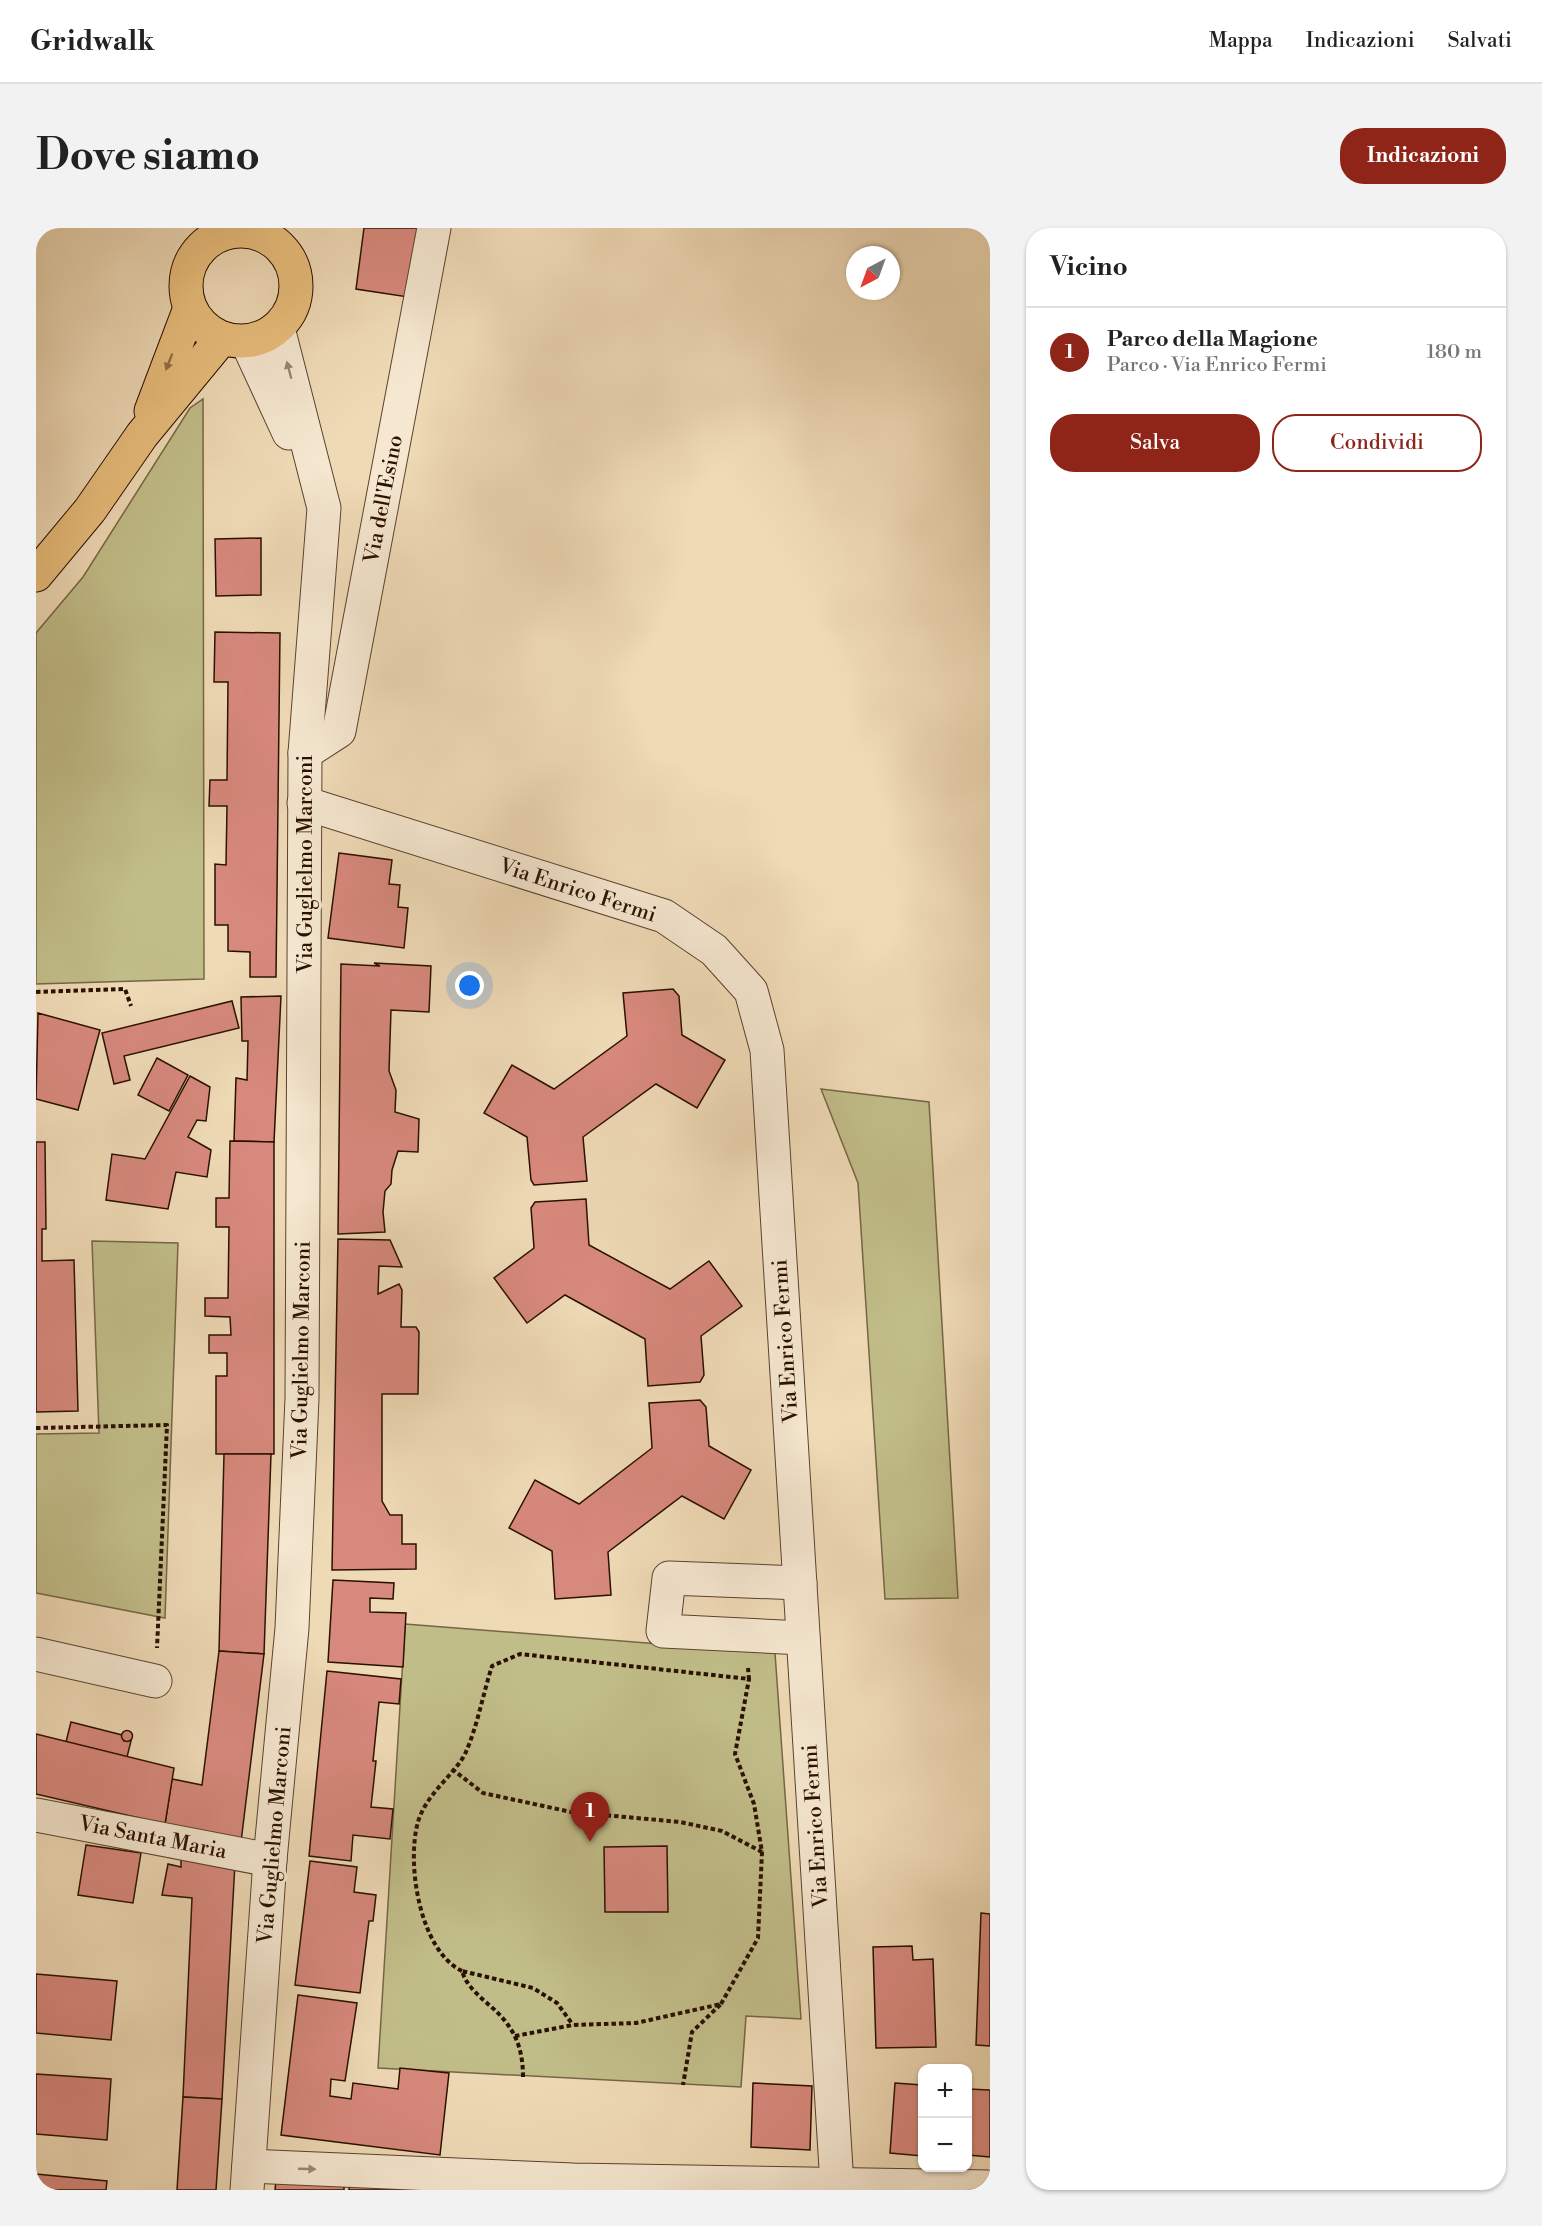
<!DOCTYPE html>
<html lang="it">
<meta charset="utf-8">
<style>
body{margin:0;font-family:"Libre Bodoni",serif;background:#f2f2f2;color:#222}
.controls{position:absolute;right:18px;bottom:18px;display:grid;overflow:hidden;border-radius:12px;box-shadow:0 2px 4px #0004}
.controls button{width:54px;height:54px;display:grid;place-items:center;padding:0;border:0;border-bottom:2px solid #e0e0e0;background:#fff;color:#222;font:30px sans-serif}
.compass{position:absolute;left:810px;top:18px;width:54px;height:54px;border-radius:50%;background:#fff;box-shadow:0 2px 4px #0004;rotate:221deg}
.you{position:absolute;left:434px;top:758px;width:21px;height:21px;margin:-15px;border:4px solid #fff;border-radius:50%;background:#1a73e8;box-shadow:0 0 0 9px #1a73e833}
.badge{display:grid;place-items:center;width:39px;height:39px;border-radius:50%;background:#8f2418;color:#fff;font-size:20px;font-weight:700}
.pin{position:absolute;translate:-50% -50px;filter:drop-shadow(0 2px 3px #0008)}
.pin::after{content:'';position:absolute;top:32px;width:21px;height:18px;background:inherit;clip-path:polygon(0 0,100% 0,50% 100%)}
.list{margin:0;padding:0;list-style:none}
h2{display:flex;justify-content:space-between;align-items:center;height:78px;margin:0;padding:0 24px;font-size:26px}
h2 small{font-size:20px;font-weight:400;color:#767676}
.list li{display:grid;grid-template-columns:39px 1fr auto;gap:18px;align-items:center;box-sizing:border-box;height:90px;padding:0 24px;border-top:2px solid #e0e0e0}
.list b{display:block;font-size:22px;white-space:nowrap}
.list p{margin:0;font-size:20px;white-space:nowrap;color:#767676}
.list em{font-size:20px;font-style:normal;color:#767676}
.actions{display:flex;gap:12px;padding:18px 24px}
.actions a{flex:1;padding:14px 0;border:2px solid #8f2418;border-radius:24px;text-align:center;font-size:21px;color:#8f2418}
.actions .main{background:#8f2418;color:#fff}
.map{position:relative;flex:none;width:954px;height:1962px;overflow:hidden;border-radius:24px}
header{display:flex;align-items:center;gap:36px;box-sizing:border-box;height:84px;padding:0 30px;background:#fff;border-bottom:2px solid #e0e0e0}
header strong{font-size:28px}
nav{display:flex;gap:33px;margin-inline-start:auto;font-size:21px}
.intro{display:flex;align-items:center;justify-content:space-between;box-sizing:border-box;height:144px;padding:0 36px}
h1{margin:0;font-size:42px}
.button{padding:15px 27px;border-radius:24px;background:#8f2418;color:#fff;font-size:21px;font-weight:700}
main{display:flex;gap:36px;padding:0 36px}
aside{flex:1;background:#fff;border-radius:24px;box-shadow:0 2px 4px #0004}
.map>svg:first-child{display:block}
.green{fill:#c1bd89;stroke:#766645;stroke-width:1.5}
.building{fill:#d8897d;stroke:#2a1001;stroke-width:1.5}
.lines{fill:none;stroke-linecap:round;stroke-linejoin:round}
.minor-casing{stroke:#5b422e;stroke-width:35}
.major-casing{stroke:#2a1001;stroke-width:35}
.path{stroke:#2a1001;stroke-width:4;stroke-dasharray:4.5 3;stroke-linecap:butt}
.minor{stroke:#f5e7d0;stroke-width:33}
.major{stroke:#e8bd7b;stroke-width:33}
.oneway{fill:#926f44}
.oneway2{fill:#9a8673}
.labels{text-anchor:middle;stroke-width:6;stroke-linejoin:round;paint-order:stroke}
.street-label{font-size:21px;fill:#2a1001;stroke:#f5e7d0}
</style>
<header>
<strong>Gridwalk</strong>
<nav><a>Mappa</a><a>Indicazioni</a><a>Salvati</a></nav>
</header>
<div class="intro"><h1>Dove siamo</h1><a class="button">Indicazioni</a></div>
<main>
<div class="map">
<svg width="954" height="1962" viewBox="0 0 954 1962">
<rect width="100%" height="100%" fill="#efdab6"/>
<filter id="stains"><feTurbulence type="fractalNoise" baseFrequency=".00333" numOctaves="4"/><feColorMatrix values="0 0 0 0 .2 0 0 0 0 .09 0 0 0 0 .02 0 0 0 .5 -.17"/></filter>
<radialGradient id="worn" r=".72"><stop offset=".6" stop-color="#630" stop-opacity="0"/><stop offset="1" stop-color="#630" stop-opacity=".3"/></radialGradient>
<g class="green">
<polygon points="167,171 168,751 0,756 0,405 47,349 154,180"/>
<polygon points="785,861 893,874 922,1370 849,1371 822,955"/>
<polygon points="56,1013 142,1015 129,1390 0,1365 0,1206 63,1205"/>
<polygon points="369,1396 739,1425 765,1791 710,1788 705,1859 342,1840"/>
</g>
<g class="building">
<polygon points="328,0 382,0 372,69 320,61"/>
<polygon points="225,310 225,367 180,368 179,311"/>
<polygon points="179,404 244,405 240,749 214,749 214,724 192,723 192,697 179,697 179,636 190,637 191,578 173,578 174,552 191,552 192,454 178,454"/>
<polygon points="303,625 356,632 353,656 364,657 362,679 372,680 368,720 292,710"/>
<polygon points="338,735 395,738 393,784 355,782 353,843 360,862 359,884 383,891 382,924 362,923 356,942 355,956 349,963 347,984 349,1004 302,1006 305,736 344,738"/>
<polygon points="637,761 643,768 646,807 689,832 661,880 620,856 547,909 551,953 498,957 495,952 491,909 448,885 476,837 518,861 591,808 587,765"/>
<polygon points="245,768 238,914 198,913 200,850 211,852 212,813 206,813 205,769"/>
<polygon points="196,773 203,800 88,828 94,852 78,856 66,805"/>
<polygon points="2,785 64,802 42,882 0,871"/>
<polygon points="121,830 152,847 133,883 102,867"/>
<polygon points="154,848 174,859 170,893 161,892 152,909 175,922 171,949 140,944 132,981 70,972 76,926 109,931"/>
<polygon points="194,913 238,914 238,1226 180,1226 180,1148 191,1148 191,1125 173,1125 173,1107 195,1107 194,1089 169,1088 169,1070 192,1070 193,999 180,999 180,970 193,970"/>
<polygon points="0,914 9,914 10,1001 6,1001 6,1033 38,1032 42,1183 0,1184"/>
<polygon points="550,971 553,1017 634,1061 673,1033 706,1078 665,1108 668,1147 664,1154 612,1158 609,1111 529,1067 491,1095 458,1050 498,1020 495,980 499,974"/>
<polygon points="302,1011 354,1012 366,1039 343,1038 342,1066 363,1056 366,1062 365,1099 380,1099 383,1104 382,1166 346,1166 346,1273 354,1287 366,1287 366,1316 380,1316 380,1341 296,1342"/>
<polygon points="664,1172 670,1179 673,1218 715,1242 688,1291 646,1268 572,1324 575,1367 519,1371 516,1323 473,1300 499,1252 543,1276 616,1220 613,1175"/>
<polygon points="188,1226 235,1226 228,1426 183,1423"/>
<polygon points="297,1352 358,1355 357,1371 334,1370 334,1384 370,1385 367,1439 292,1434"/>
<polygon points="183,1423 228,1426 205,1614 129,1596 136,1551 166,1557"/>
<polygon points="291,1443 365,1451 363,1476 343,1474 337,1533 340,1533 335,1579 357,1581 354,1611 317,1607 315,1633 273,1628"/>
<polygon points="35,1494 86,1507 88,1513 96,1509 91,1529 30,1514"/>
<circle cx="91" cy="1508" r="5.5"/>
<polygon points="0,1506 138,1540 129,1596 0,1566"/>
<polygon points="50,1617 105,1625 97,1675 42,1667"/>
<polygon points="631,1618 632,1684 569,1684 568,1619"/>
<polygon points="145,1629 199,1635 186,1871 147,1869 156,1670 126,1667 132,1636 145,1639"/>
<polygon points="274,1633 321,1639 318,1664 340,1667 337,1693 333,1693 324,1765 259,1757"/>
<polygon points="945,1685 954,1686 954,1818 940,1817"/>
<polygon points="876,1718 877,1732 897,1731 900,1819 840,1820 837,1719"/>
<polygon points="0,1746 81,1753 75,1812 0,1805"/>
<polygon points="262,1767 321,1775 309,1853 295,1851 294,1868 315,1871 317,1855 362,1861 364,1840 413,1845 404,1927 245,1907"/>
<polygon points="0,1846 75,1851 71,1912 0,1906"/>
<polygon points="717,1855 776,1858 774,1922 715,1919"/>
<polygon points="859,1855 886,1857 886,1928 854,1925"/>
<polygon points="932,1861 954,1862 954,1929 932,1927"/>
<polygon points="147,1869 186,1871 180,1962 141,1962"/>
<polygon points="0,1946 71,1953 70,1962 0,1962"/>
<polygon points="314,1951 442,1962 313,1962"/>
<polygon points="240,1953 308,1956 308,1962 239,1962"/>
</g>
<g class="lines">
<defs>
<g id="minor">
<polyline points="211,114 253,205"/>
<polyline points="269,525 303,503 398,0"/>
<polyline points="268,575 628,688 678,722 715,763 731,822 801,1957"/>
<polyline points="764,1355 633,1350 627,1403 767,1410"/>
<polyline points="0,1426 119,1453"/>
<polyline points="0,1587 234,1632"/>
<polyline points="213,1938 537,1952 954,1959"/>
<polyline points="211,1962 234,1632 256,1400 266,1170 269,525 288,280 242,100"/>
</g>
<g id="major">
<circle cx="205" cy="58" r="55"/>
<polyline points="115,183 154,80"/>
<polyline points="0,347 54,282 106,207 186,110"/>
</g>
</defs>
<use href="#minor" class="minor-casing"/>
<use href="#major" class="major-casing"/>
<g class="path">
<polyline points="0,764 89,761 95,778"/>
<polyline points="0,1200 131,1197 121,1420"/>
<polyline points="416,1541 447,1565 535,1584 644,1594 686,1603 726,1624 718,1576 699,1526 713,1451"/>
<path d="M426,1743c-42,-20 -56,-107 -44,-149 8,-28 36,-47 47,-68 12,-26 18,-60 27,-88l28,-12 229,25 -1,-11"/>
<polyline points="685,1776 722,1710 726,1624"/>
<polyline points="479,1808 537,1797 600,1795 685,1776 656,1804 647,1857"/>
<path d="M487,1849c0,-32 -10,-52 -35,-73 -10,-9 -22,-19 -26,-33l71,17 24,15 16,22"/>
</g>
<use href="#minor" class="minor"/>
<use href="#major" class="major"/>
</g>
<defs><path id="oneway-solid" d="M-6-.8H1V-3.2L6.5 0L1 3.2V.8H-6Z" transform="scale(1.5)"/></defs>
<use class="oneway" href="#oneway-solid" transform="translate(133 134) rotate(111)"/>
<g class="oneway2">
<use href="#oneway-solid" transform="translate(253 142) rotate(-105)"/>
<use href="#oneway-solid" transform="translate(271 1941) rotate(2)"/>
</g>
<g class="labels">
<g class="street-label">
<text transform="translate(347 271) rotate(-79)" y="7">Via dell'Esino</text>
<text transform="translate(269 636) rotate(-90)" y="7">Via Guglielmo Marconi</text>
<text transform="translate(542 662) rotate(18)" y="7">Via Enrico Fermi</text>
<text transform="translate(749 1113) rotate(-94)" y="7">Via Enrico Fermi</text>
<text transform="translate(265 1122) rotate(-89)" y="7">Via Guglielmo Marconi</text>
<text transform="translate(779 1598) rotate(-94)" y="7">Via Enrico Fermi</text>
<text transform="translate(238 1607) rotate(-85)" y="7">Via Guglielmo Marconi</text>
<text transform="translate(117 1609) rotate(11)" y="7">Via Santa Maria</text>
</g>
</g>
<rect width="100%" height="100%" filter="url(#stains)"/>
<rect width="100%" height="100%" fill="url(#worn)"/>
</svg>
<div class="controls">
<button>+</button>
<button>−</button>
</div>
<svg class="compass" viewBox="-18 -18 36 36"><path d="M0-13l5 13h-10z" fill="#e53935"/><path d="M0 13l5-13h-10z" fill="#767676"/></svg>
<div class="you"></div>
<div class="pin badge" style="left:554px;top:1614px">1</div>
</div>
<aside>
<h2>Vicino<small></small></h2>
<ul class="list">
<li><span class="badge">1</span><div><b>Parco della Magione</b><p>Parco · Via Enrico Fermi</p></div><em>180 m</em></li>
</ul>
<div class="actions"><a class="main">Salva</a><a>Condividi</a></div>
</aside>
</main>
